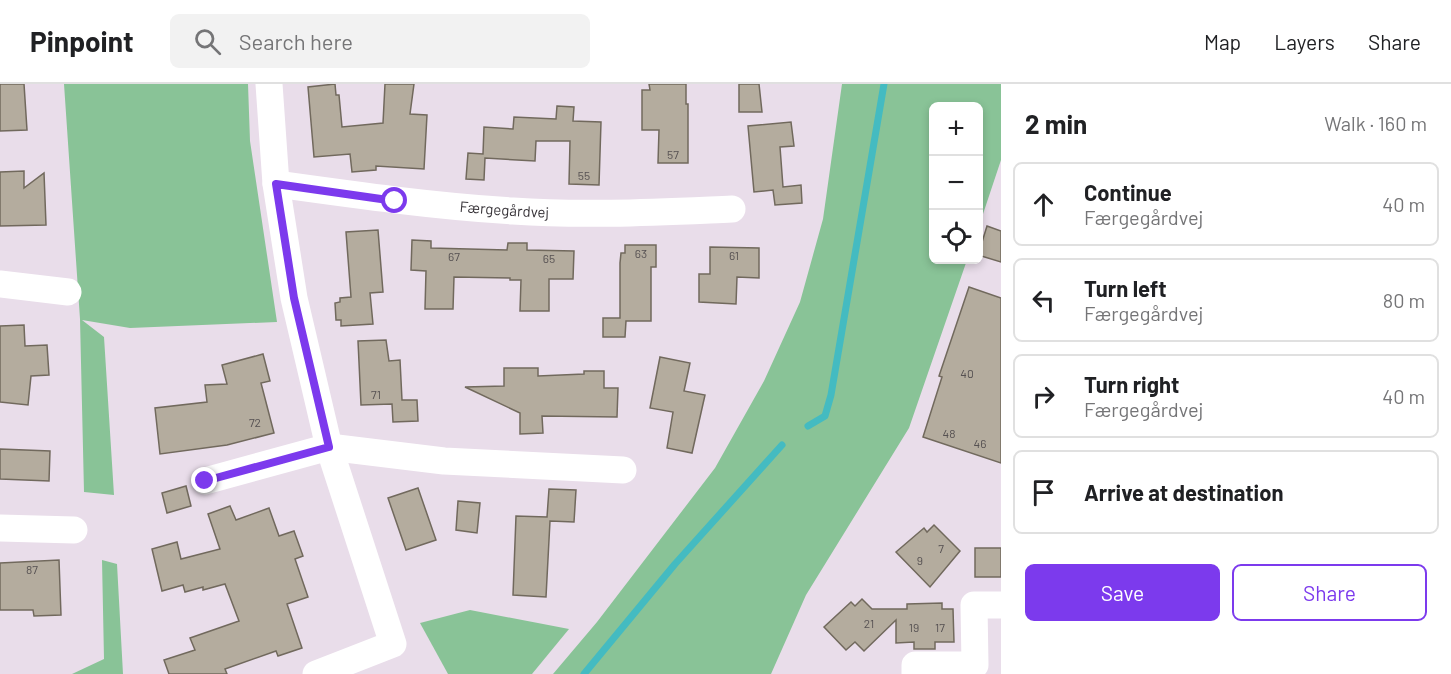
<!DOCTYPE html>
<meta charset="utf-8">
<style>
body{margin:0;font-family:Barlow,sans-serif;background:#f2f2f2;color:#202124}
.controls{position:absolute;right:18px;top:18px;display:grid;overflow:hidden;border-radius:9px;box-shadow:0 3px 9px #0003}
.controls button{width:54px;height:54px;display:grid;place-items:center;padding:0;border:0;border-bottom:2px solid #e0e0e0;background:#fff;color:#202124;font:30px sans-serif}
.stop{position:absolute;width:18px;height:18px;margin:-14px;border:4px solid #7c3aed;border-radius:50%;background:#fff}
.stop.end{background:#7c3aed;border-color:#fff;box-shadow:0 2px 6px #0008}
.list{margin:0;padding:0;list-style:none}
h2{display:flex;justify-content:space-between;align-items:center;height:78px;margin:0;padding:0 24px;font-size:26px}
h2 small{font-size:20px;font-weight:400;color:#757577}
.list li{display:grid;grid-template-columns:39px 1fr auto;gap:18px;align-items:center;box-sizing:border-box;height:84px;margin:0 12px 12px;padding:0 12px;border:2px solid #e0e0e0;border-radius:9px}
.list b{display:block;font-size:22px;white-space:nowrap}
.list p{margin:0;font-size:20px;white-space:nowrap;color:#757577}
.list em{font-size:20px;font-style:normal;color:#757577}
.actions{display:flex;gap:12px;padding:18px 24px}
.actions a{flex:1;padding:14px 0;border:2px solid #7c3aed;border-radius:9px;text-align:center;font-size:21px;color:#7c3aed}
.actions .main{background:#7c3aed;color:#fff}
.icon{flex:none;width:33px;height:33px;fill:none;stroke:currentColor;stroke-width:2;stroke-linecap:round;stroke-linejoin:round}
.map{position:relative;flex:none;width:1001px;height:590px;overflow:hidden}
header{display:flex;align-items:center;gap:36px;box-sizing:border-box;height:84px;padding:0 30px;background:#fff;border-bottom:2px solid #e0e0e0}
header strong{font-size:28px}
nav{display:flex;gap:33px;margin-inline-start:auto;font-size:21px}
.search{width:420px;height:54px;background:#f2f2f2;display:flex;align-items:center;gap:15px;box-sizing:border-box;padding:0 21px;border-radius:9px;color:#757577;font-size:22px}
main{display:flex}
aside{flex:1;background:#fff}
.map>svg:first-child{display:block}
.green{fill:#89c397}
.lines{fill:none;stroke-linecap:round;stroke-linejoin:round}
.stream{stroke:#44bbc1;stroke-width:7}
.building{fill:#b4ac9e;stroke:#71695d;stroke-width:1.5}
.minor{stroke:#fff;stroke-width:27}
.route{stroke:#7c3aed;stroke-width:8}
.labels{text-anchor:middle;stroke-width:4.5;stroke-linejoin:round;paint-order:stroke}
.number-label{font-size:12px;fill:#565152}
.street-label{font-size:15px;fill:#373338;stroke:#f7ebf7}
</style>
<header>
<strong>Pinpoint</strong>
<div class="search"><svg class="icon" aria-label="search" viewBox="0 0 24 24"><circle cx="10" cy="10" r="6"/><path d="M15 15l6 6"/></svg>Search here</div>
<nav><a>Map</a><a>Layers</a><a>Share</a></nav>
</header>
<main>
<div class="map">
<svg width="1001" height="590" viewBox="0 0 1001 590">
<rect width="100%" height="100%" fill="#e9ddea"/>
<g class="green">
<polygon points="64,0 248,0 250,57 277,238 130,244 82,236 104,253 114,411 84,408 80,235"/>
<polygon points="842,0 1001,0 1001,76 979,142 978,22 934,22 934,176 967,176 909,344 806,511 771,590 553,590 597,538 715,384 764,297 800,218 823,135"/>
<polygon points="102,476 117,480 123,590 72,590 104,575"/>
<polygon points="470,526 569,545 532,590 448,590 420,539"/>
</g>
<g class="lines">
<g class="stream">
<polyline points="808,342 825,332 831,311 884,0"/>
<polyline points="584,590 675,480 782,361"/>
</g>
</g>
<g class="building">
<polygon points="0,0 24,0 27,46 0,47"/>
<polygon points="335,0 336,11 339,11 342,43 383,39 385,0 414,0 410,30 427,31 424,85 376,82 376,86 352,88 350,70 314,73 308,3"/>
<polygon points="649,0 686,0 686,20 688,20 688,79 658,79 659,46 642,46 642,6 650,6"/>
<polygon points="739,0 759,0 762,28 739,28"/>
<polygon points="557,22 574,23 573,37 601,38 599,101 569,100 570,57 536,57 535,77 485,74 484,96 466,95 468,69 483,70 484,43 513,45 514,33 556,35"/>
<polygon points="791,38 794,62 780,63 783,103 801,101 802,119 775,121 773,106 754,108 748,42"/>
<polygon points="24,87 24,104 44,89 46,141 0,142 0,88"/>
<polygon points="987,142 1001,147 1001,178 978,171"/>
<polygon points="378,146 383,208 370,209 373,240 341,242 341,236 336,236 335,219 340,218 340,214 351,213 346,148"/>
<polygon points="412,156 431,157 431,164 507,166 508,159 527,159 527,166 574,167 573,195 549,195 549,227 520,227 521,196 510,196 510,194 454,193 453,225 425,225 426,187 411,186"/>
<polygon points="625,161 656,161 656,183 651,183 651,237 626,237 625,253 603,253 603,234 620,234 620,179 621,169 625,169"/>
<polygon points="710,163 759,164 759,194 737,193 736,220 699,218 699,190 710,190"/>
<polygon points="969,203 1001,214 1001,379 923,353 942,293 939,292"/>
<polygon points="24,241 25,262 47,261 49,291 31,292 28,321 0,318 0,242"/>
<polygon points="386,256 389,277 400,276 402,316 417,316 418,337 393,338 392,320 361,321 358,257"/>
<polygon points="263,270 270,297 261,299 274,349 227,361 160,370 155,324 207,318 205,301 227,300 222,281"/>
<polygon points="660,273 690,279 684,307 705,311 692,369 667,364 673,328 650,324"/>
<polygon points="504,284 538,284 538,292 584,290 584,287 604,287 604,304 618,304 617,333 542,332 543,349 520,350 520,329 465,303 504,302"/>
<polygon points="0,365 50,367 49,397 0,395"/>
<polygon points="186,402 191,422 167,429 162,409"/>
<polygon points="418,404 436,456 406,466 388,414"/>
<polygon points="549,405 576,406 574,438 550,437 546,513 513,511 516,432 547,433"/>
<polygon points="458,417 480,419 477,449 456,446"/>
<polygon points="230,422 236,436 269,424 279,452 294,447 303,472 295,475 308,513 287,520 302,564 278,572 276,567 225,585 227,590 169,590 164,576 195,566 190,554 239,537 225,500 203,506 203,503 185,508 183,501 162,507 152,465 177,458 181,475 220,465 208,430"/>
<polygon points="934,441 960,467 930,503 896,468 924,444 927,448"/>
<rect x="975" y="464" width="26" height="29"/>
<polygon points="59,476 61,531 34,532 33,526 0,526 0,479"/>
<polygon points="862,515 872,525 907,525 907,520 942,519 942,525 953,525 954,558 935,558 935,565 914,565 914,558 896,559 896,536 864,567 855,558 846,566 824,543 851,518 855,522"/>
</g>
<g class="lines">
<g class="minor">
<polyline points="269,0 276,100 294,214 329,363 393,560 316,590"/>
<path id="s1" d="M276,100c79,11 157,22 237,27 73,5 146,1 219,-2"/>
<polyline points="0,200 68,208"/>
<polyline points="205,397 329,363 444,377 623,386"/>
<polyline points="0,444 74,446"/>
<polyline points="915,590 915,581 975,581 974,521 1001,521"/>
</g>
</g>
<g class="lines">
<polyline class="route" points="205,397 329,363 294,214 276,100 395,117"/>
</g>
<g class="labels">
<g class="number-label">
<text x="673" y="75">57</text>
<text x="584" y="96">55</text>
<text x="641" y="174">63</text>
<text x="734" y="176">61</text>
<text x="454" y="177">67</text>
<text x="549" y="179">65</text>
<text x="967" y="294">40</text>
<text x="376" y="315">71</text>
<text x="255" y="343">72</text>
<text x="949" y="354">48</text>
<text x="980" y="364">46</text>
<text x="941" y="469">7</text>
<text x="920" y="481">9</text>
<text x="32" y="490">87</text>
<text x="869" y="544">21</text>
<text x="914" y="548">19</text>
<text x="940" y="548">17</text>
</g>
<g class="street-label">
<text dy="5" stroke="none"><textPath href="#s1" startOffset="230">Færgegårdvej</textPath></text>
</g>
</g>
</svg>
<div class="controls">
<button>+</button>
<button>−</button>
<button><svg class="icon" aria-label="locate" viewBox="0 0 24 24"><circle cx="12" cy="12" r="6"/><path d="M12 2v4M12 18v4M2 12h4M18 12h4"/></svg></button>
</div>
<div class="stop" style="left:395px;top:117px"></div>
<div class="stop end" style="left:205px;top:397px"></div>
</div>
<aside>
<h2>2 min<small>Walk · 160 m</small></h2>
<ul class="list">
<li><svg class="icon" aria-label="ahead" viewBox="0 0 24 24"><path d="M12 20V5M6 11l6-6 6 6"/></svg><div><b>Continue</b><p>Færgegårdvej</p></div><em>40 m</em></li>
<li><svg class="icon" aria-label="left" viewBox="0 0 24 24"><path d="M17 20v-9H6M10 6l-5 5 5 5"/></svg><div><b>Turn left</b><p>Færgegårdvej</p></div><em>80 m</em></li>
<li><svg class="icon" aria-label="right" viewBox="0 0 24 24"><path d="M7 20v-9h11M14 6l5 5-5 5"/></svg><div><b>Turn right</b><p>Færgegårdvej</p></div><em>40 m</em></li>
<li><svg class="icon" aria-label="arrive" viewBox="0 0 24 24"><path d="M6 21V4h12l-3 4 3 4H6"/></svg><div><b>Arrive at destination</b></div></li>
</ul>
<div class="actions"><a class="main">Save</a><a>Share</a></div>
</aside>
</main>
